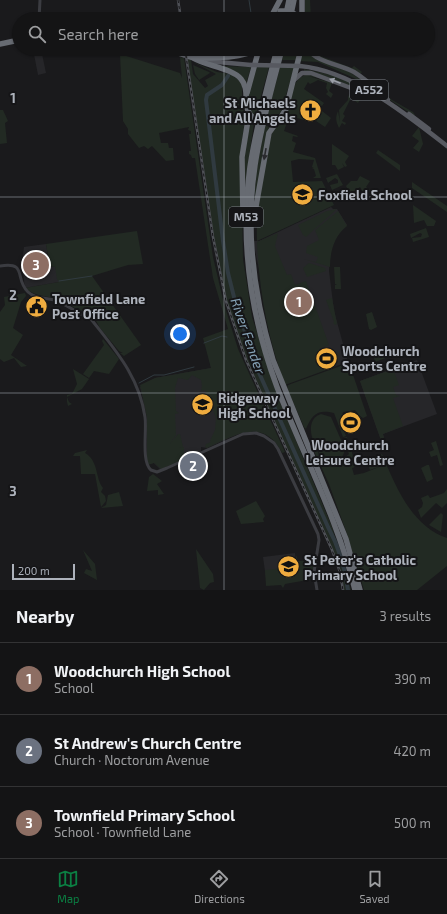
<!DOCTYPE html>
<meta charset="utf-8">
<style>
body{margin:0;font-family:"Exo 2",sans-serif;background:#1d1d1e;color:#f1f3f6}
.scale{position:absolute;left:12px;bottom:10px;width:63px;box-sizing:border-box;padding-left:4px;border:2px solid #adb2bb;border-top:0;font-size:11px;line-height:14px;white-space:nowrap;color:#adb2bb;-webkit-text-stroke:3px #151517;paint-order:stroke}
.you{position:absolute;left:180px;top:334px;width:14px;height:14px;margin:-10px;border:3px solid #fff;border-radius:50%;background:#1a73e8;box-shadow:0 0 0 6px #1a73e833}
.badge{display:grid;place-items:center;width:26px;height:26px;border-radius:50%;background:#0b8043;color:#fff;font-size:13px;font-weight:700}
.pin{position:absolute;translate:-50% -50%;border:2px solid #fff;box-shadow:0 1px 4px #0006}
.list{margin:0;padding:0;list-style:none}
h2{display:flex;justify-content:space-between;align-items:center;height:52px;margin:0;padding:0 16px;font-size:17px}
h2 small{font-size:13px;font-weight:400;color:#9d9ea0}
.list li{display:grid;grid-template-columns:26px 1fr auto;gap:12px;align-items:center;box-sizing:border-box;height:72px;padding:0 16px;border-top:1px solid #333334}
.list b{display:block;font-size:15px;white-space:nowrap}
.list p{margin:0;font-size:13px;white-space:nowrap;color:#9d9ea0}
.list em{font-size:13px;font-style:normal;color:#9d9ea0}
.icon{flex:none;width:22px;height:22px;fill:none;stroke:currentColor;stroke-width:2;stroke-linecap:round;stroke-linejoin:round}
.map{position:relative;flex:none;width:447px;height:590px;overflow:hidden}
.search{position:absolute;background:#141415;box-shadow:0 1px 3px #0004;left:12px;right:12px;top:12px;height:44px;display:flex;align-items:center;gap:10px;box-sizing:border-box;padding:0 14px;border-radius:22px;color:#9d9ea0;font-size:15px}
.sheet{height:268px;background:#141415}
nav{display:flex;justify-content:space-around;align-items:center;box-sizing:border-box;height:56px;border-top:1px solid #333334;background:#141415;font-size:11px;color:#9d9ea0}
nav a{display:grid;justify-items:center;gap:2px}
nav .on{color:#0b8043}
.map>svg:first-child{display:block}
.built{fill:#262629}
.green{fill:#222a23}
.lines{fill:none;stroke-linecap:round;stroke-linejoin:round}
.stream{stroke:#303a40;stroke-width:1}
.river{stroke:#303a40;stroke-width:4}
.minor{stroke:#3b3c41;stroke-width:3}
.major{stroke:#575960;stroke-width:4.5}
.highway{stroke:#676b72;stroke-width:5.5}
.rail-casing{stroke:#4e5056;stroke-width:2.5}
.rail{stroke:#151517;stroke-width:1;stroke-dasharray:3;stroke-linecap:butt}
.major-bridge{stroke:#575960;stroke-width:4.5}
.highway-bridge{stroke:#676b72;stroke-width:5.5}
.oneway{fill:#9ca0a9}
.oneway2{fill:#2a2a2e}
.grid{fill:none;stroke:#adb2bb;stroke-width:1;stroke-opacity:0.55}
.labels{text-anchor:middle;stroke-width:4;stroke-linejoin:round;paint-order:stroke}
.shield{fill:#151517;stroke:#7f838a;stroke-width:1}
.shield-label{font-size:12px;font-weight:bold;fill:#adb2bb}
.poi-label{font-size:13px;font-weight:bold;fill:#adb2bb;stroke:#151517;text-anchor:start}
.water-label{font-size:14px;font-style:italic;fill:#85a1b5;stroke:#151517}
.grid-label{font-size:13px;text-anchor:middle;font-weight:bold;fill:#adb2bb;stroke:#151517;stroke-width:4;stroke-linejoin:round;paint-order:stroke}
</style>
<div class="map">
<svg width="447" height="590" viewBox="0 0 447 590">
<rect width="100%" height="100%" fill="#1a1a1c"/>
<g class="built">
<polygon points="33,49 41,49 46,73 38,75"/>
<polygon points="331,207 333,209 337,209 347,225 341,230 334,241 330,254 329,271 334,311 348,362 293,381 277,354 253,241 259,241"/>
<polygon points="46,244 50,267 57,266 59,282 25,288 23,272 26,270 22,264 24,247"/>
<polygon points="207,349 252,431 240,433 207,448 201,447 201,451 187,457 183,456 181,460 160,469 154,463 147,463 147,417 140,387 155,378 211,368"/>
<polygon points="417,360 437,414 383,434 385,442 382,443 360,381"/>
<polygon points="295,553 296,563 312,561 267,585 263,557"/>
</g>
<g class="green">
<polygon points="305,0 310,0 311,19 305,19"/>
<polygon points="285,49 299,49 296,60 282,60"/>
<polygon points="302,49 305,49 316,59 350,72 365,83 318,62 299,61"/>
<polygon points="309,49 318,55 352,68 354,66 362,72 360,74 392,100 413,112 415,115 413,115 390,100 359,75 318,57"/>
<path d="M120,54l60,19 2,5 -2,-21 4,1 29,199 11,47 14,45 47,103 -3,1c-18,-37 -49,-17 -75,-5l-2,-1 1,-3 5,-2 -1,-1 5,-11 1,-12 -11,-28 -4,1 1,-5 -1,-6 -9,-5 -4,5 -10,-2 -3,10 1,23 3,2 -4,1 1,21 -6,9 8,-10h2l3,13 -6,1 7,-1v9l-6,6 -17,7 -7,-6 -6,2 -1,-2v-46l-7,-32 15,-7 56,-10 -8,-30 25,-9 -15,-51 -18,-120h-3l-1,-3 -2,-1v-3h2l-2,-17h2v-3l-3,-1 1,-3 -30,6 2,10h7l1,5h4l1,12 -8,1 -14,-15 -4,3 -4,-3 -5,2 -11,-14v-5l-5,-8z"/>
<polygon points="187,59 191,60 193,74 205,88 208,86 205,80 216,74 193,62 217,72 231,74 240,81 242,85 242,103 245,119 241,148 243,259 252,317 277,395 332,527 351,590 344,590 341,572 332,550 245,359 230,314 218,267"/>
<polygon points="193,65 209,72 210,73 199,80 195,74"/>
<polygon points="223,66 251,67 245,87 242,80 221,69"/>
<polygon points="254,67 269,67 255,118 249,113 247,96"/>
<polygon points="280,67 294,68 281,112 273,119 266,120"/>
<polygon points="304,69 337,76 367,92 311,71 304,71"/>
<path d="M309,74l14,5 -15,-3 24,7 -3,8 4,3 -2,4 -5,-4 2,-2 -2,-4 1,-5 -9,-3 -8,4 -2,-2 -4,7 20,14 -2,3 -7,-5 -2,3 -2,-2 1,5 -3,-3 -6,8 3,2 2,-1 6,4 -7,4 -10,-3 -2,6 -8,-2 -3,9 14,5 -1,1 -4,-1 -1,5 4,2 -3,9 22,6 6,20h-8l3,-2 -2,-7h-2l2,-1 -2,-1 2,-7 -15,-1 -8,2 2,21 29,-1 12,24 -77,36c-1,-32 6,-78 15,-108 3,-10 12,-14 16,-23 4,-13 3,-33 21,-36z"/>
<path d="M352,90l11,5 -5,8 -7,-5 -8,16 2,2 -3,5 4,2 -1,2 -3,-2 -3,5c-3,-7 -4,-10 -1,-17l2,11 -1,-12 9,-10v-3z"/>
<polygon points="0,110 3,110 8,121 5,123 7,143 0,144"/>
<polygon points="322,111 331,118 325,127 316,121"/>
<polygon points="249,122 254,123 244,191 244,154"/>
<polygon points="265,125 269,127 254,204 256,172"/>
<polygon points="419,127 423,144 419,152 413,148 419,141 412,136"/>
<polygon points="332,144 349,156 345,162 347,166 345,167 342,163 344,167 338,170 335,165 332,165"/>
<polygon points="378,150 400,165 400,171 376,153"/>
<polygon points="337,174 343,185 332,190 330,185 338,183 338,180 335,178 328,183 326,178"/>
<polygon points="360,176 370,181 366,187 371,191 369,193 366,190 363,192 360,187 355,191 349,192 346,186 351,181 357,181"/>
<polygon points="412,182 447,206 447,212 412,188"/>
<polygon points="413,205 436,221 434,226 427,226 424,220 414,223"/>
<polygon points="337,209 306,237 303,235 298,225 327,211"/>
<path d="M338,211l9,15c-13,10 -17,26 -17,41l-26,-8 12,3 2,-5 -12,-4 1,-7 12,-6 -4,-10z"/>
<polygon points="426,228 429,237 413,242 412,238 421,237 422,234 420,233 411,238 410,234"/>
<path d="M137,231l6,33 -15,1 -36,11 49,69 -17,11 -4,-3h3l-4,-2 -19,-23 -7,-13 -5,-4c-9,3 -17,-7 -25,-10 -13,-6 -26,-3 -38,-13l34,-6 -2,-3 -2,-12 -6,-1 -4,3v-2l4,-4 -1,-4h-3v-2l3,-1 -2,-12z"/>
<path d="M278,233l-3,13 12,29 4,-1 4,11 11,-4 23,64 -10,4 7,21 -41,15c-17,-46 -26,-94 -28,-143z"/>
<polygon points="309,263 325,268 326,271 307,277 303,268"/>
<polygon points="334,267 340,267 341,289 335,289 335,285 337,285 335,284"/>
<polygon points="25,293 26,296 21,302 13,328 23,335 11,355 27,366 21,367 14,358 4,362 0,359 0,312 5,305 4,297"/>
<polygon points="332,298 337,324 335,325 333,323 334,322 326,300"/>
<polygon points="372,312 377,327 371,330 369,329 366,314"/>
<polygon points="103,339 119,359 109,374 94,371 89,378 83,374 104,345 102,341"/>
<polygon points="390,347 393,357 391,356 375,362 373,353"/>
<path d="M349,363l18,53 -4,2 -3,-2 -5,-6 -12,2 -3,9 6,15 -3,1 -9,-24c-16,-4 -22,1 -28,16l-2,-2 -17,-39 1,-3z"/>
<polygon points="73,369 89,379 82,389 67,397 69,402 72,404 68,406 67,402 67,395 72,394 77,384"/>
<polygon points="393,369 399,385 393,387 396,395 400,396 393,398 403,426 383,434 385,442 382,443 360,381"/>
<path d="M321,414l10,3 14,32c-2,11 -10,16 -20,12 -10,-11 -24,-40 -4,-47z"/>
<path d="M347,437l8,25 -3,2 3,3 -3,1 2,7 10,-2 20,-8 -14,5 -2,-6 3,1 -2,-4 2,-1h-2v3l-1,1 -2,-4 16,-6c13,31 29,72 65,84v28l-30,24h-53l-17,-56 -18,-50 -16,-35 3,-1 4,9 7,6 10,1 12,-10 -6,-16z"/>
<polygon points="436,441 443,465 440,466 437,455 431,457 429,452 434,450 431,443"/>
<path d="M87,450l-2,3c14,8 10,25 18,35l-2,4 4,4 1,5 -5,6 -6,-33h-14l-1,-18h-7l2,-3z"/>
<polygon points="427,465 429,465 433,479 427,482 421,468"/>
<polygon points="153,474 162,481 157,484 164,494 158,495 158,490 147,491 149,477"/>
<polygon points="447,489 447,503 442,508 436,503 421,518 418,510 422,507 423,503 421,498 428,495 430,498 444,493"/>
<polygon points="119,492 123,506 101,508 106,505 108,495"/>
<polygon points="256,501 265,516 263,519 264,522 241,524 236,511"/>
<polygon points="441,513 443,515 441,532 429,525"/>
<polygon points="196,549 213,574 214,582 210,583 204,590 200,588"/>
<polygon points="83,550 95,564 97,580 84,573 86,569 92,571"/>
<polygon points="296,555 298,561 313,560 313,579 285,584 283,588 281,585 266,586 265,570 296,567"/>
</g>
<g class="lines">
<g class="stream">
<polyline points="249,0 251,13"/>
<polyline points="251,19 251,18"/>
<polyline points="247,50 248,49"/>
<polyline points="59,281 92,276"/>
<polyline points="204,343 222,336 227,337"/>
<polyline points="139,383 154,375 164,375 194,367"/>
</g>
<path class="river" d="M228,76l-6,9 -15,10 -1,5 17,141 5,32 7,28 21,65 72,161c11,20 17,40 20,63"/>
<g class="minor">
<polyline points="39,19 40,0"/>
<path d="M0,266c28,-5 14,13 28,26 7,7 19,6 27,8 11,4 20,12 30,16"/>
<path d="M85,316l3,-2 3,2v3c24,31 48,57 54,98 2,13 -4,45 6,53l6,2 10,-4 76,-34 13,-1 8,3 10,7 4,6 40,85 1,6 -5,32 3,18"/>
</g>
<g class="major">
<path d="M308,49c9,14 32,15 46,23 13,8 23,18 34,28"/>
<polyline points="207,61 251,65"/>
<path d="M300,66c53,5 106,48 147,80"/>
<polyline points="294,80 302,73 311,73 375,97"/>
<polyline points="409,114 429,129"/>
</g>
<g class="highway">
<polyline points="272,15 280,0"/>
<polyline points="285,19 289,0"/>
<polyline points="290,19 294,0"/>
<polyline points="302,19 302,0"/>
<polyline points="0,44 19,40"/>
<polyline points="166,49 184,55"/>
<path d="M277,49c-10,39 -21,78 -27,118 -10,74 1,150 27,220 26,68 61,132 78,203"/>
<path d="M282,49c-10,38 -21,76 -27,116 -10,65 -1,132 18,195l73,179 14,51"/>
<path d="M187,56c13,4 59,2 69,-7"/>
<path d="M193,58c13,8 39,10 48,21 11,13 -2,30 15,41"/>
<polyline points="247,93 259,49"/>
<polyline points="275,120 281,117 286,109 301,49"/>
<polyline points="255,212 269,133 279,119"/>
<polyline points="243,217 242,157 248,120 248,112"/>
</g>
<defs>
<g id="rail">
<polyline points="178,0 181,19"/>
<polyline points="185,49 213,237 226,301 246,360 332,550 340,572 343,590"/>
</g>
</defs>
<use href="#rail" class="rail-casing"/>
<use href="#rail" class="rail"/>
<polyline class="major-bridge" points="251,65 300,66"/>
<g class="highway-bridge">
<polyline points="280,11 289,11 296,15"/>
<polyline points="256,120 267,122"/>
</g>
</g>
<defs><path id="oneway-solid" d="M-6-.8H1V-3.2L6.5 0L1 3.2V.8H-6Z"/></defs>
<use class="oneway" href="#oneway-solid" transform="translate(335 81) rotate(-159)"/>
<use class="oneway2" href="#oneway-solid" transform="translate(265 154) rotate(100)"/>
<path class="grid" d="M224,0v19M224,49v541M0,197h447M0,393h447"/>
<defs>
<symbol id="church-disc" viewBox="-11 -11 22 22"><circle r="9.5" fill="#efac3f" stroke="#151517"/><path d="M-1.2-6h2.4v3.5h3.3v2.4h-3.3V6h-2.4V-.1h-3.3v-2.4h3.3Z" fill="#111"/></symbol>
<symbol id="school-disc" viewBox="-11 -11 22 22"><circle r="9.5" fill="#efac3f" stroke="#151517"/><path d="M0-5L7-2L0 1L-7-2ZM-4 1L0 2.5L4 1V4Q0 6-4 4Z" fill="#111"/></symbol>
<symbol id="civic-disc" viewBox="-11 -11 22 22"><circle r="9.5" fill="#efac3f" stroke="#151517"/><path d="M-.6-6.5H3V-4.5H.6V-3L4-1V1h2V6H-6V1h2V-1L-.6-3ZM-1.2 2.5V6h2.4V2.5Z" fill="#111"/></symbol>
<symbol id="stadium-disc" viewBox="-11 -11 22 22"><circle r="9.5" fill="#efac3f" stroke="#151517"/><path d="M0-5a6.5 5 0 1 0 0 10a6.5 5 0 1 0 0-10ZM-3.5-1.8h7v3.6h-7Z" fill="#111"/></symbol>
</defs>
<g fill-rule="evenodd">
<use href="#church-disc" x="298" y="98" width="25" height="25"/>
<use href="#school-disc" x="290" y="182" width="25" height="25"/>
<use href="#civic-disc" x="24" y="294" width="25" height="25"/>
<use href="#stadium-disc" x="314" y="346" width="25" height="25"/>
<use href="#school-disc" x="190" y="392" width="25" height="25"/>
<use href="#stadium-disc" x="338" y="410" width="25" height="25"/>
<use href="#school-disc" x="276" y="554" width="25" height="25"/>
</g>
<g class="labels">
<g class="shield">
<rect x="350" y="80" width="38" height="20" rx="3"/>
<rect x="229" y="207" width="34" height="20" rx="3"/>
</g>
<g class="shield-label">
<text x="369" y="94">A552</text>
<text x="246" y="221">M53</text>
</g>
<g class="poi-label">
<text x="296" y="108" text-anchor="end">St Michaels<tspan x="296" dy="15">and All Angels</tspan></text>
<text x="318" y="200">Foxfield School</text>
<text x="52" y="304">Townfield Lane<tspan x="52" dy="15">Post Office</tspan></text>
<text x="342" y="356">Woodchurch<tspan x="342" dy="15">Sports Centre</tspan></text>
<text x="218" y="403">Ridgeway<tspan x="218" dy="15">High School</tspan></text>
<text x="350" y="450" text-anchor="middle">Woodchurch<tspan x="350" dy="15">Leisure Centre</tspan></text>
<text x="304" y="565">St Peter's Catholic<tspan x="304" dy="15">Primary School</tspan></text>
</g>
<g class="water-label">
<text transform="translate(248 336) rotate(71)" y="5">River Fender</text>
</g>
</g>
<g class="grid-label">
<text x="13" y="103">1</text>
<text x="13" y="300">2</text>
<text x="13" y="496">3</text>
</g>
</svg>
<div class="scale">200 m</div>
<div class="you"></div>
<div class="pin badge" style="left:299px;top:302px;background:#8d6e63">1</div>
<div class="pin badge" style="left:193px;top:466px;background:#6b7280">2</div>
<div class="pin badge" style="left:36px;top:265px;background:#8d6e63">3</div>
<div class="search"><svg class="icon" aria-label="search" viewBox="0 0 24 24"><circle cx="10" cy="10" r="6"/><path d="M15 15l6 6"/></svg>Search here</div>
</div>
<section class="sheet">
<h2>Nearby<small>3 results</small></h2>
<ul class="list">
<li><span class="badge" style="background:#8d6e63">1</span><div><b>Woodchurch High School</b><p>School</p></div><em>390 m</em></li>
<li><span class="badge" style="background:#6b7280">2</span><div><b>St Andrew's Church Centre</b><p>Church · Noctorum Avenue</p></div><em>420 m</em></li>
<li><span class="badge" style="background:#8d6e63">3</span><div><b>Townfield Primary School</b><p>School · Townfield Lane</p></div><em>500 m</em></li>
</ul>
</section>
<nav>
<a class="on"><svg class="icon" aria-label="map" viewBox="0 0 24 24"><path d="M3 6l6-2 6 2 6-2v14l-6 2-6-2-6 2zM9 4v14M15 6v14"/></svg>Map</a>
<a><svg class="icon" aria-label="directions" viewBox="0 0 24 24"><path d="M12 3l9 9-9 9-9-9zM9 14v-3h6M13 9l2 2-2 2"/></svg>Directions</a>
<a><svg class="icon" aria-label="saved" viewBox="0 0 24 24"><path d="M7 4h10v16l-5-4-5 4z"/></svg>Saved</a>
</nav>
